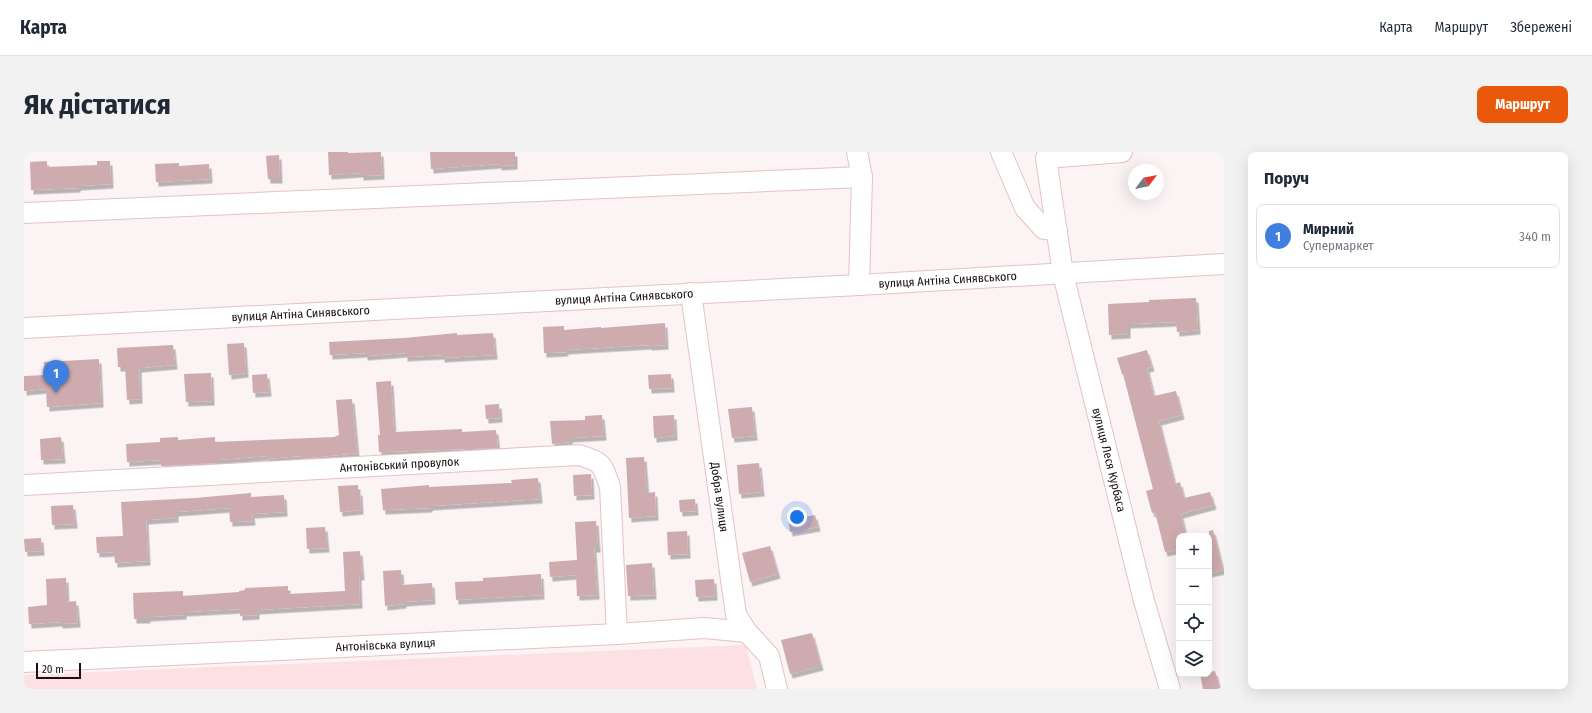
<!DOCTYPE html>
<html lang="uk">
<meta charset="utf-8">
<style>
body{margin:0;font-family:"Fira Sans Condensed",sans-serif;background:#f2f2f3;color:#1f2937}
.controls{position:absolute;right:12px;bottom:12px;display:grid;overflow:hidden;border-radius:8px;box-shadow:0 4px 16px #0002}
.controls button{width:36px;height:36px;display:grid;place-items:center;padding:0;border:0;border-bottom:1px solid #e0e1e3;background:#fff;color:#1f2937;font:20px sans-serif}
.compass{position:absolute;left:1104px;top:12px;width:36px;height:36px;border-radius:50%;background:#fff;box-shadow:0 4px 16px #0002;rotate:58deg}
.scale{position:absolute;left:12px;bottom:10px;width:45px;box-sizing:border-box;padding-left:4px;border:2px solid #1a0e10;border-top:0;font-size:11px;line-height:14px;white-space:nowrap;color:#1a0e10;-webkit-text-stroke:3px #fff;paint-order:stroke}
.you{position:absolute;left:773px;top:365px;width:14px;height:14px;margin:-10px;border:3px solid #fff;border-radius:50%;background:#1a73e8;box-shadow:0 0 0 6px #1a73e833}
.badge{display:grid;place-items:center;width:26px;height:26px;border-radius:50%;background:#ea580c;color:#fff;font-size:13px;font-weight:700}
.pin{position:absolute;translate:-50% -33px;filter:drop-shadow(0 1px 2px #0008)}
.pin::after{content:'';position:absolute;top:21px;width:14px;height:12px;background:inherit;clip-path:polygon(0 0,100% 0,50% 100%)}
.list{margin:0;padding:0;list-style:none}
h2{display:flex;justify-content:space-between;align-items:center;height:52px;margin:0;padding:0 16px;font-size:17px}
h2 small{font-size:13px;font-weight:400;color:#747a83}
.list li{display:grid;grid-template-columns:26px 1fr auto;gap:12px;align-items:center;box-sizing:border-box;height:64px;margin:0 8px 8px;padding:0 8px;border:1px solid #e0e1e3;border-radius:8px}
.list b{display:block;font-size:15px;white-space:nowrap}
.list p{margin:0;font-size:13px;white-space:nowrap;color:#747a83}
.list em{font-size:13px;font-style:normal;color:#747a83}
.icon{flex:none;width:22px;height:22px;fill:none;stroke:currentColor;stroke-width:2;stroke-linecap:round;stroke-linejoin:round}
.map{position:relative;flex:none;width:1200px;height:537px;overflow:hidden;border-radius:8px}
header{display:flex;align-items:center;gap:24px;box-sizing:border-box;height:56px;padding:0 20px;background:#fff;border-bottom:1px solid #e0e1e3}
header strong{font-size:19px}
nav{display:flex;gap:22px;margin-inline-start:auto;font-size:14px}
.intro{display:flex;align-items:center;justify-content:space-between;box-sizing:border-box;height:96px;padding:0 24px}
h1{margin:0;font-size:28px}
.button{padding:10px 18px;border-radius:8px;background:#ea580c;color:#fff;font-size:14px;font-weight:700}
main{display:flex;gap:24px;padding:0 24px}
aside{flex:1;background:#fff;border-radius:8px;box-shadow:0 4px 16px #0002}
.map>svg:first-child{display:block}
.built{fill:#fce0e4}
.building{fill:#ceabaf;filter:url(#shadow)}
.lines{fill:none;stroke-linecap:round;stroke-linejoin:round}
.minor-casing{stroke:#e5c1c5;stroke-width:22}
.minor{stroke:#fff;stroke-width:20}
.labels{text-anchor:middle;stroke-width:3;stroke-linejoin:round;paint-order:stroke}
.street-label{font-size:12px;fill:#1a0e10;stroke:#fff}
</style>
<header>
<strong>Карта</strong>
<nav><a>Карта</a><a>Маршрут</a><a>Збережені</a></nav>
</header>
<div class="intro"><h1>Як дістатися</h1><a class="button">Маршрут</a></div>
<main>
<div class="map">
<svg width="1200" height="537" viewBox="0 0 1200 537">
<defs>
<filter id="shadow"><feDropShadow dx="2.5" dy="4.5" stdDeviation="0" flood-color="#0004"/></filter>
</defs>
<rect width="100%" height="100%" fill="#fbf3f4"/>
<polygon class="built" points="722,493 733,537 0,537 0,523"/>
<g class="building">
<polygon points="304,0 324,0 324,1 357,0 358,23 337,24 337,21 305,23"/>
<polygon points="406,0 491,0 491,13 475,14 475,12 407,17"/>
<polygon points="255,3 256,27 244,27 242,4"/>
<polygon points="23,9 23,15 73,13 73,9 86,9 87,32 54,34 54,36 7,38 6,10"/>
<polygon points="155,11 155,14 185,12 186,27 132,30 131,12"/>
<polygon points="1172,146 1174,178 1153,180 1152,170 1104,172 1104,182 1085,183 1084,152 1125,150 1125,148"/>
<polygon points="641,171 642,193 625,194 625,193 541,198 542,200 520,201 519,175 540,174 540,178 577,175 577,176"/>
<polygon points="433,181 433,183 469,181 471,203 418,206 418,203 381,205 381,201 341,204 341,201 306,203 305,190 380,186"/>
<polygon points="220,191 222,221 205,223 203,192"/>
<polygon points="149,193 151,213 115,216 116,247 103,248 101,215 94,215 93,196"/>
<polygon points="1123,198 1128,215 1123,216 1130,244 1152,239 1158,263 1135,269 1151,332 1156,330 1160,346 1186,340 1190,353 1157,362 1162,384 1155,384 1155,397 1141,400 1131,360 1128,361 1122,339 1129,337 1099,222 1098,222 1093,206"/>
<polygon points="75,207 77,251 23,255 22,237 0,239 0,224 21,223 20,210"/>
<polygon points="187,221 188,249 162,250 160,222"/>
<polygon points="243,222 245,240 229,241 228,223"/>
<polygon points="647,222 648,236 625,237 624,223"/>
<polygon points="367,229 370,280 438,277 438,280 472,278 474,296 355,300 354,283 356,283 352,230"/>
<polygon points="328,247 333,301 276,307 276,304 242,307 242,304 192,308 192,311 137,314 137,308 103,310 102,292 136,290 136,286 154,285 154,288 191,285 191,290 310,285 315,283 312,248"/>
<polygon points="475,252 476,266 462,267 461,253"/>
<polygon points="728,255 731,284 708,286 704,257"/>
<polygon points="578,263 580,284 546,286 546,290 528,292 526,269 561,268 561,264"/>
<polygon points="650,263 651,284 630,286 629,264"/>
<polygon points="37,285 39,307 17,308 16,287"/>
<polygon points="620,305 623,341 631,340 632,364 605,366 602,306"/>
<polygon points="735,311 738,340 715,342 713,313"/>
<polygon points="567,322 568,343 550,344 549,323"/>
<polygon points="514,326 516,347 406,354 406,356 359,358 357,337 405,333 405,335 488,331 487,328"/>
<polygon points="334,333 334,339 336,339 337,358 316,360 314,334"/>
<polygon points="227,341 227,345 260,343 261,360 228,362 229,369 206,370 205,356 152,360 152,366 122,368 124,409 91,411 90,400 73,401 72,385 99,384 97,350 171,346"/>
<polygon points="671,347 672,359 656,360 655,348"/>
<polygon points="49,353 51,372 28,373 27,354"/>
<polygon points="791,363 794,375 766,380 764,368"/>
<polygon points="572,369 574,396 570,396 573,443 553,444 552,423 526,425 525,410 553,408 551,370"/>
<polygon points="301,375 303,396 283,397 282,376"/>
<polygon points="1189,378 1199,418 1185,421 1185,379"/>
<polygon points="663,379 664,402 644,403 643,380"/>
<polygon points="17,386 18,399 1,400 0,387"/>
<polygon points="746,394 754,422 726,430 718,401"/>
<polygon points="336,399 338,424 335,424 336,452 233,458 233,463 216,464 216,457 160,460 160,463 124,465 124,467 110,467 109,441 159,439 159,444 215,440 215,439 221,438 221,436 264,434 264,442 321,439 319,400"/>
<polygon points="628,411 630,443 604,444 602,413"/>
<polygon points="377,418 378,433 408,431 409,448 380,450 380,452 361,454 359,419"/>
<polygon points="517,422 518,443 432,448 431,430 459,429 459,426"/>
<polygon points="42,426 43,450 52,449 54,471 36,472 36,470 5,472 4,455 23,453 22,427"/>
<polygon points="690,427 691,444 672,445 671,428"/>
<polygon points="788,481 797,514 766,522 757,488"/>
<polygon points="1191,519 1196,537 1179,537 1176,522 1185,522 1185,520"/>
</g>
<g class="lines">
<defs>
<g id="minor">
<polyline points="833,0 838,25 835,133"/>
<polyline points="977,0 1001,56 1020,77 1033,78"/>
<path id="s1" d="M1098,0l-76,6 17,116 81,327 26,88"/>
<polyline points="0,61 838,25"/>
<path id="s2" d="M667,141l45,322 11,17 22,24 8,33"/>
<path id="s3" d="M0,176l835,-43 365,-21"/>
<path id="s4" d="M0,333l555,-30c24,7 23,9 31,32l7,147"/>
<path id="s5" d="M0,510l593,-28 87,-6 43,4"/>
</g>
</defs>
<use href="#minor" class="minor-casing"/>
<use href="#minor" class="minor"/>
</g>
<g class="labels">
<g class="street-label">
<text dy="4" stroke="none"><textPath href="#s3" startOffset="925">вулиця Антіна Синявського</textPath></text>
<text dy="4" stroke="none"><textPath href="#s3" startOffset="601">вулиця Антіна Синявського</textPath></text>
<text dy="4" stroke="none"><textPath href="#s3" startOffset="277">вулиця Антіна Синявського</textPath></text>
<text dy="4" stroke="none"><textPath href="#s1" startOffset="385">вулиця Леся Курбаса</textPath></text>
<text dy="4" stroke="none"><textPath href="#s4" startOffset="376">Антонівський провулок</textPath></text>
<text dy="4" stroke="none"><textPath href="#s2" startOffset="206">Добра вулиця</textPath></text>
<text dy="4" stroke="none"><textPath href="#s5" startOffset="362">Антонівська вулиця</textPath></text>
</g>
</g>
</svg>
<div class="controls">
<button>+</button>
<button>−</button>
<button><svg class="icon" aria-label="locate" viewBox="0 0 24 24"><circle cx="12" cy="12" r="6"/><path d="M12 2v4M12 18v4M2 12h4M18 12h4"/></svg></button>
<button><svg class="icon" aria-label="layers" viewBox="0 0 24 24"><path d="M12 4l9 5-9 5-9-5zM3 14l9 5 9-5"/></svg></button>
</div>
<svg class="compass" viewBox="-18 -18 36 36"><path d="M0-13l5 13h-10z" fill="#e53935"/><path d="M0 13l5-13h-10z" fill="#747a83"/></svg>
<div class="scale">20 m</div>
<div class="you"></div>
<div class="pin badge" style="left:32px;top:241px;background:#3f7fe0">1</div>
</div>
<aside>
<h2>Поруч<small></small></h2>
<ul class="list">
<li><span class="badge" style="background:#3f7fe0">1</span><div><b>Мирний</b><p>Супермаркет</p></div><em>340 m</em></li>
</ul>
</aside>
</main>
